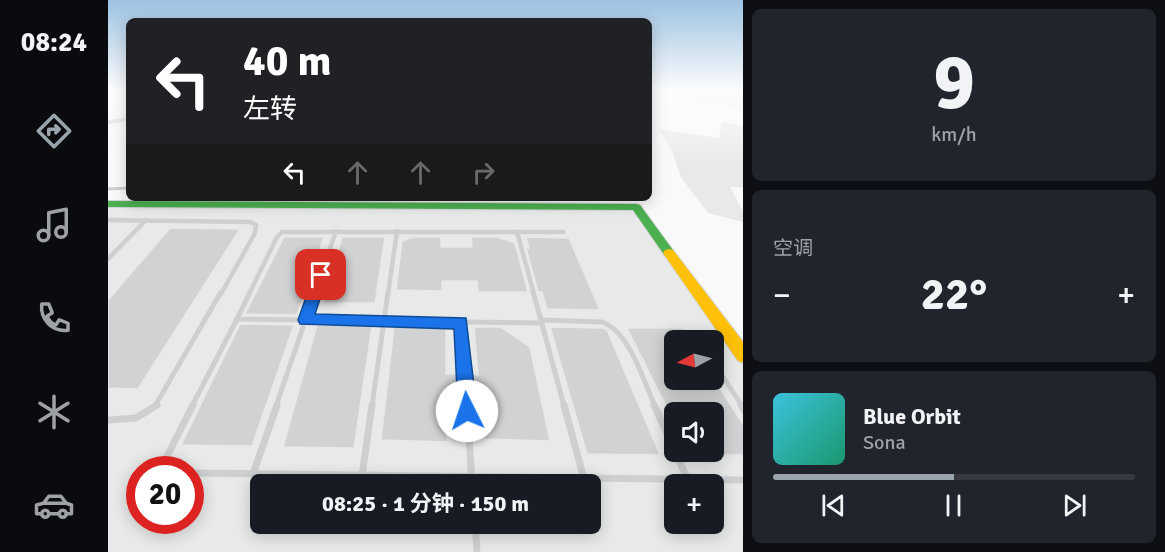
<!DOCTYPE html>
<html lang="zh">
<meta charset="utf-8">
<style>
:root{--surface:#171b24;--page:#20242c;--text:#f1f3f6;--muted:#9ea1a6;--line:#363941;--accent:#99a4ac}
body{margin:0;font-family:Signika,"Noto Sans SC",sans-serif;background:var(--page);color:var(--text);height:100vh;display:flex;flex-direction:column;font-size:22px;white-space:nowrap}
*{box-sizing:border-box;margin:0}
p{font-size:20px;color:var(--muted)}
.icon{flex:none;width:33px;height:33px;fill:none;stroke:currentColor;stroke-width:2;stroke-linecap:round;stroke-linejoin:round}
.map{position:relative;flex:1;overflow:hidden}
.side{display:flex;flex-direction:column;gap:9px;padding:9px;background:#0d0f14;width:422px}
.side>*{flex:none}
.guide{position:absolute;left:18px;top:18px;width:526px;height:183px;border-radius:9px;box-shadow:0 3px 15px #0003;background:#202124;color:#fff;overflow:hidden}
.needle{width:39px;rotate:263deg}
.buttons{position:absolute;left:556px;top:330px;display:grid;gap:12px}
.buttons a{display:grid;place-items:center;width:60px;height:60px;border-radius:9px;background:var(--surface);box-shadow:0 3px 15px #0003;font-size:30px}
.speed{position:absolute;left:18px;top:456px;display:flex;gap:12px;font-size:30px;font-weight:700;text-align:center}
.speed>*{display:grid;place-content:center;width:78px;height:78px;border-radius:50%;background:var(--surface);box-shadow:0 3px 15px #0003;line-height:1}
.speed .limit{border:9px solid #d22;background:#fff;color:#111}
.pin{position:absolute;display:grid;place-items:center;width:51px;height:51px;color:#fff;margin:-26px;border-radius:12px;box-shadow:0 3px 9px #0006}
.me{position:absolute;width:66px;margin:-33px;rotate:356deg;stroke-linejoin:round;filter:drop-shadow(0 0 4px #0008)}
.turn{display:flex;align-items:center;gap:21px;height:126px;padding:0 18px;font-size:27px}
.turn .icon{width:78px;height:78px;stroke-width:2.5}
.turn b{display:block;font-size:42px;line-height:51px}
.lanes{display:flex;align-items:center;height:57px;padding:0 18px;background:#0003;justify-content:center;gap:30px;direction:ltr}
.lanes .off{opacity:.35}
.big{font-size:45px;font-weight:700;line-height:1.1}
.side .card{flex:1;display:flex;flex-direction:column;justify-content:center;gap:9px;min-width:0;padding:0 21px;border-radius:9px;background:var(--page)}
.side .dial{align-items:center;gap:0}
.dial b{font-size:78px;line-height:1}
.song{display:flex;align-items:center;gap:18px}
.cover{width:72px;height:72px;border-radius:9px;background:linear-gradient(135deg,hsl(190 70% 55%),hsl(160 70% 35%))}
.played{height:6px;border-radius:3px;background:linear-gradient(90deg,var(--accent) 50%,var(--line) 50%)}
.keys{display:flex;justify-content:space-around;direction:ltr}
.heat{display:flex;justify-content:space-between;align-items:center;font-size:33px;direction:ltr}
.trip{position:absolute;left:142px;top:474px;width:351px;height:60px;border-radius:9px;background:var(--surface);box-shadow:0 3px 15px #0003;font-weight:700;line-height:60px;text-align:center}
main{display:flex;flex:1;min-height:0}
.dock{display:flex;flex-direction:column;width:108px;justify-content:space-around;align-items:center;background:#090b0e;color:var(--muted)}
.dock .icon{width:42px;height:42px}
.dock .selected{color:var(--accent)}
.dock b{font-size:27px;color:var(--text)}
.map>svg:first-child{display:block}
</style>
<main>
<nav class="dock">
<b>08:24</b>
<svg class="icon selected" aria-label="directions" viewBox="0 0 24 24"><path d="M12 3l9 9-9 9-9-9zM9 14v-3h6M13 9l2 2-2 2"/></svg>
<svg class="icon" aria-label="music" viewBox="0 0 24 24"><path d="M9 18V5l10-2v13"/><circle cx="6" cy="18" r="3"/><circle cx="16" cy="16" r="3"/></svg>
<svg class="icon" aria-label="phone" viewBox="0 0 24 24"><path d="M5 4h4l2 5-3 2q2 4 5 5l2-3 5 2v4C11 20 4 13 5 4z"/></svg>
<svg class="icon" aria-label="climate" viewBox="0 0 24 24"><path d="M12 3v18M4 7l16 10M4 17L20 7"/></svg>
<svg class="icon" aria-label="car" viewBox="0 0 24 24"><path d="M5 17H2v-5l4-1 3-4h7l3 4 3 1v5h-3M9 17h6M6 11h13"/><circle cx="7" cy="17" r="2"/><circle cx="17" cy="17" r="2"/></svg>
</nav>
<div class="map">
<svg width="636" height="552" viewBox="0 0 636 552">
<rect width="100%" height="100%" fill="#f9f9f9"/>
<!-- built -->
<g fill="#e8e9e9" fill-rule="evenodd">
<polygon points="564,90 603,90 613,93 628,103 601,106"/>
<polygon points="614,122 635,126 635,187 622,187 635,211 635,222 600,213 573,177 564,151 551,129 611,138"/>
<path d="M0,204L528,207L635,356V552H0ZM567,340H606V380H567ZM567,412H606V452H567ZM32,470H82V520H32ZM153,484H483V524H153ZM567,484H606V524H567Z"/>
</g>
<!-- green -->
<polygon fill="#e8ebe6" points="635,90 635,113 620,104 625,103 609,96 612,93 607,91"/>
<!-- building -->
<g fill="#d0d2d3" stroke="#e8e8e8" stroke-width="1.5">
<polygon points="62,228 132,229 30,389 0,388 0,300"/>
<polygon points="176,237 216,237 189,315 137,314"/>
<polygon points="234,237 277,237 267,303 215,303"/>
<polygon points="305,237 333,237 333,247 364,247 363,237 389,237 407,243 420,292 370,292 369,281 334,281 334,291 288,290 294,241"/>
<polygon points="418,237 461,238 492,310 439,309 434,292 430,292 418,247 421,248"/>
<polygon points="132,324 186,325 144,446 73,445"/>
<polygon points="209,325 264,326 246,448 175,447"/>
<polygon points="286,327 338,328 338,374 352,374 354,403 354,415 339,414 339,442 273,440"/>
<polygon points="366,327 393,327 422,347 442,441 376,439 373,417 365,416 362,374 370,375"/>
<polygon points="442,327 495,328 499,330 552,455 479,454"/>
<polygon points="519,328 575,328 583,340 567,340 567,380 607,380 636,426 636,455 606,455 606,412 561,412"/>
</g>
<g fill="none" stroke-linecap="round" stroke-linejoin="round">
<!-- fast casing -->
<g stroke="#d5d6d7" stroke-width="2">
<polygon id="fast" points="0,201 528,204 532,205 567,253 561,257 557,256 525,210 0,207"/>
</g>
<!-- slow casing -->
<g stroke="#d5d6d7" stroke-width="2">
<polygon id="slow" points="561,249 565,250 636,343 636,363 630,361 557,256 555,253 557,250"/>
</g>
<!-- lane-far3 -->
<polyline stroke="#cecfd0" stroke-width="3" points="0,189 21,188"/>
<!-- lane-far2 -->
<g stroke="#cecfd0" stroke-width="4.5">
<polyline points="0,220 142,222 148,225 147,233 113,294"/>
<polyline points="409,232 426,294"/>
<polyline points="0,259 38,220"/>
<polyline points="141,294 169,237 174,232 455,232"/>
<polyline points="206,294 228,231"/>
<polyline points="280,294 289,231"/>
</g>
<!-- lane-far1 -->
<g stroke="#cecfd0" stroke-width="5">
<polyline points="142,292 129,319 353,322 359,406"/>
<polyline points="425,292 433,320"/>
<polyline points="353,322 434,323"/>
<polyline points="606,363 634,406"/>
<polyline points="47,406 113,292"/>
<polyline points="84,406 129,319"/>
<polyline points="168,406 207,292"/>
<polyline points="264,406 280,292"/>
<path d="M456,406L433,320L494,322C522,332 535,380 547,406"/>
</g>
<!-- lane -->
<g stroke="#cecfd0" stroke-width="7">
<polyline points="359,405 364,484"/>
<polyline points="456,405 476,479"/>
<polyline points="546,405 567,451"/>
<polyline points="633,405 636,410"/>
<polyline points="0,420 28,418 49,405"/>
<polyline points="567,452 580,480"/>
<polyline points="57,470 54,466 85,405"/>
<polyline points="82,473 636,480"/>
<polyline points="145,474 169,405"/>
<polyline points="254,476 264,405"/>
<polyline points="367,524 369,552"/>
</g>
<!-- street -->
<polygon fill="#cecfd0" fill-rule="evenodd" points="21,117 21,121 0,124 0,120"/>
<!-- fast -->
<use href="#fast" fill="#4caf50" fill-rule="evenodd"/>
<!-- slow -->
<use href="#slow" fill="#ffc107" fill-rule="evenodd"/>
</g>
<!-- sky -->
<linearGradient id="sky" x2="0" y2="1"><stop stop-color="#9dc2e2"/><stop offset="0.54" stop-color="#fcfcfc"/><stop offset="1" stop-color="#fcfcfc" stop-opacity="0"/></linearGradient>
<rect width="636" height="167" fill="url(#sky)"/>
<!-- route -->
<polygon fill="#1a73e8" stroke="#114b97" stroke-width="1.5" points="213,271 220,275 207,314 358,318 369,411 366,418 359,420 352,418 350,411 346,329 192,324 190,320 206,275"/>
</svg>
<div class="buttons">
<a><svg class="needle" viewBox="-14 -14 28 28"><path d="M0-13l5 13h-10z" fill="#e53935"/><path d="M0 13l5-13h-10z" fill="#9ea1a6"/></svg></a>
<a><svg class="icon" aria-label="sound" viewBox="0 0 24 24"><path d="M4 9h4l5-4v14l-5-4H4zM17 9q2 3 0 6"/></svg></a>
<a>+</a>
</div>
<div class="speed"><div class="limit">20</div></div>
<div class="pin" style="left:213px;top:275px;background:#d93025"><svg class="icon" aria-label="arrive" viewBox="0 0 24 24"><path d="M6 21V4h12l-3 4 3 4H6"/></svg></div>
<svg class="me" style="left:359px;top:411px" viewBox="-20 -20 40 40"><circle r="19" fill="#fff"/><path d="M0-13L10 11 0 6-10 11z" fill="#1a73e8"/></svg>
<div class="trip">08:25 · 1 分钟 · 150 m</div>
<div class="guide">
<div class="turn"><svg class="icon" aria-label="left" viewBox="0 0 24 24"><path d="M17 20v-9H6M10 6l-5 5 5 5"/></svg><div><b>40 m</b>左转</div></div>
<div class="lanes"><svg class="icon" aria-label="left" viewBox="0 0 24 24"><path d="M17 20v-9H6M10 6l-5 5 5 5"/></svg><svg class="icon off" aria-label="ahead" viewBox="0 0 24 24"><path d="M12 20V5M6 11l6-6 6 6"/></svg><svg class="icon off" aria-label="ahead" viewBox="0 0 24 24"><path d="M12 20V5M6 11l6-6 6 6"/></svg><svg class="icon off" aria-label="right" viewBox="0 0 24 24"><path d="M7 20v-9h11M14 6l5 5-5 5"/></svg></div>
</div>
</div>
<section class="side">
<div class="card dial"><b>9</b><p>km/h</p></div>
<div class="card"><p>空调</p>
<div class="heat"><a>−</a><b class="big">22°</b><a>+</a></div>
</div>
<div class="card">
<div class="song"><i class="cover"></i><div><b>Blue Orbit</b><p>Sona</p></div></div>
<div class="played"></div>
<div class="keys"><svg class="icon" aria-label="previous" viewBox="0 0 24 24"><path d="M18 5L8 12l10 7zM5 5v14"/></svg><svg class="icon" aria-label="pause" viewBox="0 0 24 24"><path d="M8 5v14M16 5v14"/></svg><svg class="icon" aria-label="next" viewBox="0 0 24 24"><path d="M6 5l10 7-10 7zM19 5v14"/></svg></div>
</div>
</section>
</main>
